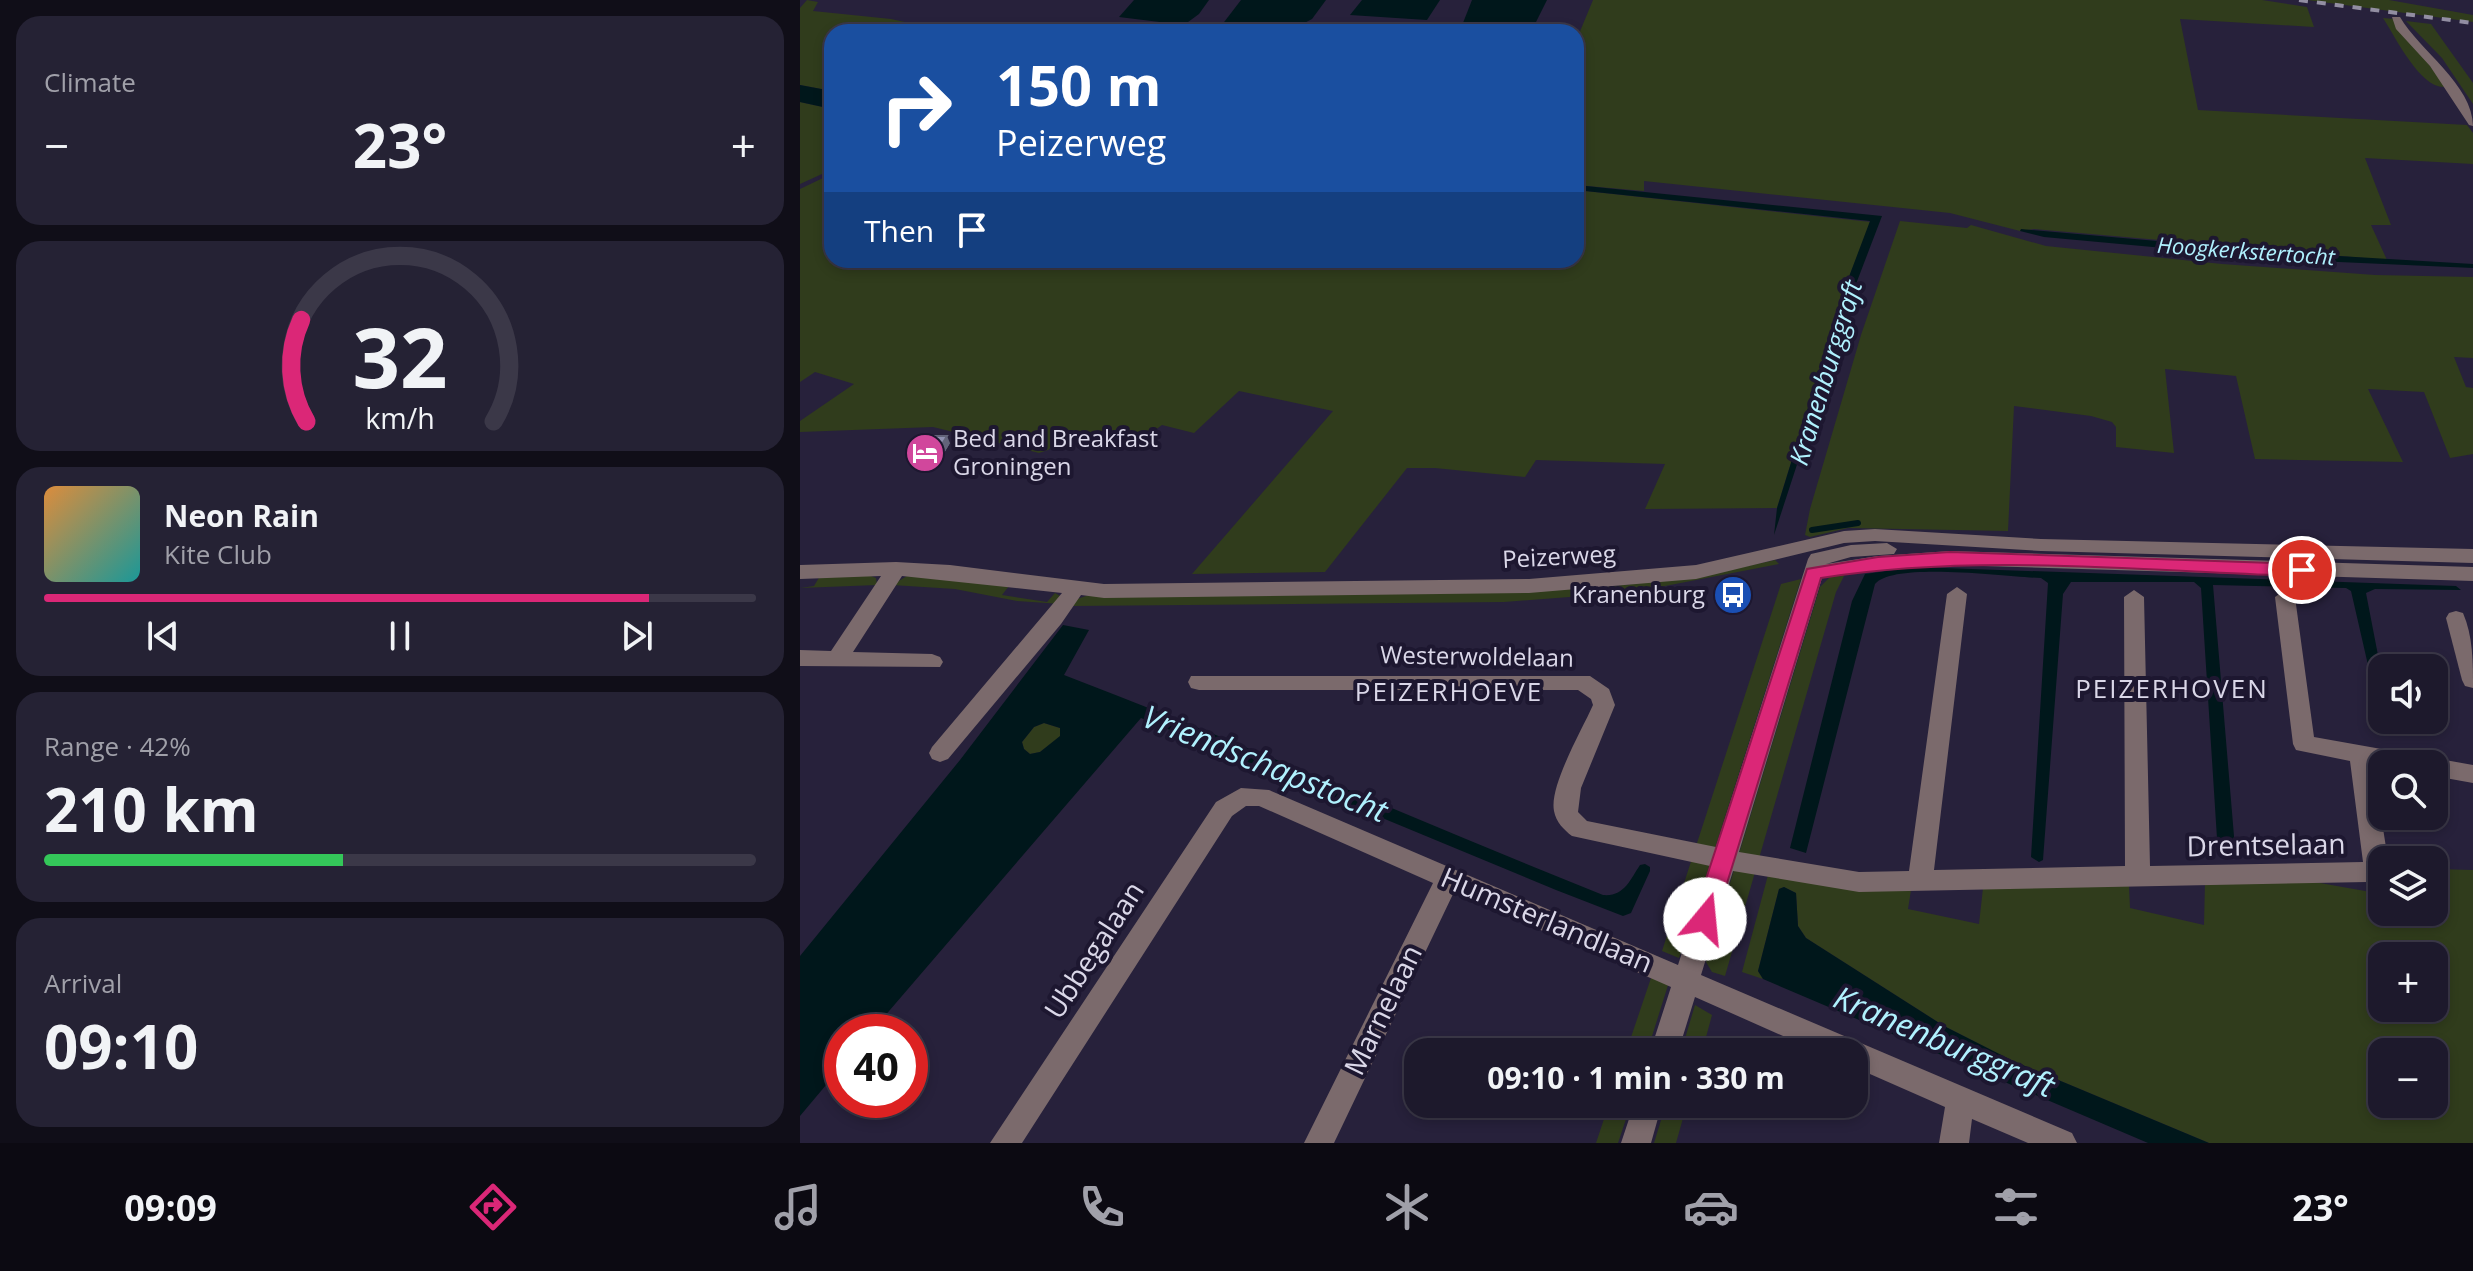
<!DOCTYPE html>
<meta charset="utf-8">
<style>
:root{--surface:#1d192c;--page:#252234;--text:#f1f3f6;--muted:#a0a0a9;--line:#3b3848;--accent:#db2777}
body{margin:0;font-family:"Open Sans",sans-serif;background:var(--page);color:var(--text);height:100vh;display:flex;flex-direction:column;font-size:30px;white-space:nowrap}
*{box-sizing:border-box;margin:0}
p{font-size:26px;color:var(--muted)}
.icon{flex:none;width:44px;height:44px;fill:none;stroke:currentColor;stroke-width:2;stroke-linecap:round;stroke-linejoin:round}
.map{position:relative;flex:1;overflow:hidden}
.sheet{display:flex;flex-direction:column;gap:16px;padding:16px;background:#100e18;width:800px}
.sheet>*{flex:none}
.top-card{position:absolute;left:24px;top:24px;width:760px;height:244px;border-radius:24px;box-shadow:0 4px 12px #0003,0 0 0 2px var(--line);background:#1a4fa0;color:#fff;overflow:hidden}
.fabs{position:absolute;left:1568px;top:654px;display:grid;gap:16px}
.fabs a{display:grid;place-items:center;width:80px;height:80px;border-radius:16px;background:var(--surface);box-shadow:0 4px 12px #0003,0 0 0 2px var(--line);font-size:40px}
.speed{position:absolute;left:24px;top:1014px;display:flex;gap:16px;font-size:40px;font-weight:700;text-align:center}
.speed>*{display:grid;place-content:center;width:104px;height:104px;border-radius:50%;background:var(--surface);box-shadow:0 4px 12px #0003,0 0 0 2px var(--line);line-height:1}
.speed .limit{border:12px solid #d22;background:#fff;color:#111}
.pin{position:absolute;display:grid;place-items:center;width:68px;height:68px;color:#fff;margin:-34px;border:4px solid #fff;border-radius:50%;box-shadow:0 2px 8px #0007}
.me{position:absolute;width:88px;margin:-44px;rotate:17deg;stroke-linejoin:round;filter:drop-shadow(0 0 6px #0008)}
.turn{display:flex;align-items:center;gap:28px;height:168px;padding:0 40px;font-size:36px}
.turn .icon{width:104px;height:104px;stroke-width:2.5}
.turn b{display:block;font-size:56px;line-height:68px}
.then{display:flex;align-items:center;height:76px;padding:0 40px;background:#0003;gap:16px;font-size:30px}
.big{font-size:60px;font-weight:700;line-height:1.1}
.sheet .card{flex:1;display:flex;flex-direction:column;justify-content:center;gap:12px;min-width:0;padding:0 28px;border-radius:24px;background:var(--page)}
.sheet .dial{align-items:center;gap:0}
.dial svg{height:208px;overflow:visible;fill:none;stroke:var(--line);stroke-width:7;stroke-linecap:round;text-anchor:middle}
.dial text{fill:var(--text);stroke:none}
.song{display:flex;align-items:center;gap:24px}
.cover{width:96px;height:96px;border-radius:12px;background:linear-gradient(135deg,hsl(30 70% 55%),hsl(180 70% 35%))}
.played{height:8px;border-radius:4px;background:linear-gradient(90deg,var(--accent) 85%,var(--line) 85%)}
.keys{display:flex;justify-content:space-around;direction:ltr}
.heat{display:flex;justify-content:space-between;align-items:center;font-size:44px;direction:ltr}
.charge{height:12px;border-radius:6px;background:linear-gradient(90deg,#34c759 42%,var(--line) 0)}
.trip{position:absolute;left:604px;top:1038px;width:464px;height:80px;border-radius:24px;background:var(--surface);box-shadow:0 4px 12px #0003,0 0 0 2px var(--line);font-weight:700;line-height:80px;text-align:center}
.tab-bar{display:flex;height:128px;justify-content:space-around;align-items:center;background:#0c0a12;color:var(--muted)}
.tab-bar .icon{width:56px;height:56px}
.tab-bar .selected{color:var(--accent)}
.tab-bar b{font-size:36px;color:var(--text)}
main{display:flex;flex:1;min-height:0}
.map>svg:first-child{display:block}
</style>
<main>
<section class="sheet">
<div class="card"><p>Climate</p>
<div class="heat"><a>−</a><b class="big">23°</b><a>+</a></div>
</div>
<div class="card dial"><svg viewBox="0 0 100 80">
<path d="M14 69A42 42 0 1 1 86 69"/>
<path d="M14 69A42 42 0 0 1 12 30" stroke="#db2777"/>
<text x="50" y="56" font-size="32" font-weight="700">32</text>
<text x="50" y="72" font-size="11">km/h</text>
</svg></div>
<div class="card">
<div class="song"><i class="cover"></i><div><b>Neon Rain</b><p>Kite Club</p></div></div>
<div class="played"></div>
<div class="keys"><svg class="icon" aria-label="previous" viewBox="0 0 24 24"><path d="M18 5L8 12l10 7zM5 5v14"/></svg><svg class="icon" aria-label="pause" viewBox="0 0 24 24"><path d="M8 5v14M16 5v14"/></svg><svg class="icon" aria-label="next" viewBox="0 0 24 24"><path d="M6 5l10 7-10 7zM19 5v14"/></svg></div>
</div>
<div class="card"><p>Range · 42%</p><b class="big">210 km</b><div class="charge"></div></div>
<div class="card"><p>Arrival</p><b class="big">09:10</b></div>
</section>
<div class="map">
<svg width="1673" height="1143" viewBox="0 0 1673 1143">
<rect width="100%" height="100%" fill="#27213b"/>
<!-- green -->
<g fill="#303c1c" fill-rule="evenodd">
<polygon points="7,0 18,2 13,11 91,19 151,32 32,32 32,91 0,85 0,8"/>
<polygon points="793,0 1462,0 1507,7 1514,27 1380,19 1398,110 1667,125 1673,133 1673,164 1565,158 1591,225 1571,225 1587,260 1234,229 1220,231 1150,213 844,181 844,191 776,185 776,41"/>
<polygon points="1507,0 1589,0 1673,15 1673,22"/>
<path d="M1583,18L1595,19L1646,87C1621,90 1596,38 1583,18Z"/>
<polygon points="1606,21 1631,24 1673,83 1673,104 1642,58"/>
<polygon points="0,102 32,109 32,174 22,174 0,184"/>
<polygon points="23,178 32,181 32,260 776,260 776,190 1071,222 1047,282 977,508 845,509 865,464 736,460 725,477 635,468 607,468 525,572 392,574 533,411 439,391 394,433 362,425 337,443 270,431 248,450 239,453 133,427 0,432 0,421 54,384 15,372 0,382 0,189"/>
<polygon points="1100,221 1167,228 1171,225 1246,246 1422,264 1575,275 1673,277 1673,358 1654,357 1666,387 1673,388 1673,454 1650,458 1624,392 1568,389 1603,462 1455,459 1436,376 1365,369 1374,453 1316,447 1316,427 1312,422 1291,416 1214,406 1208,531 1048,528 1010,537 1005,535 1010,509 1061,335"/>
<polygon points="975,560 979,564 834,592 704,602 272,606 277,599 286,596 798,588 907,575"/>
<polygon points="1046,572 1036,592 925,976 912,972 906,962 1020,587 1030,577"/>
<polygon points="20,576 71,576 76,578 77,585 0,588 14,586"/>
<polygon points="107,576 209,586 202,595 247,602 255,593 262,597 261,604 217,601 155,589 92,585"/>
<polygon points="1001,579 885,942 879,958 862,951 981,584"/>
<polygon points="244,723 260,728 261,736 240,752 230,754 224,749 222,742 234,727"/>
<path d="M1634,869L1673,870V1143H1409L1213,1061L1144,1026L1006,938L998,926L996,893L984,887L979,889L958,971L963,979L942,972L968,875L1111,890L1108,909L1179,924L1183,888L1329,886L1330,908L1404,925L1405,882L1520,883L1582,894V912H1634ZM1582,956H1634V1008H1582ZM1582,1052H1634V1104H1582Z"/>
<polygon points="852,975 869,982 847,1052 826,1052"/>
<polygon points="895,1005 912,1015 902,1052 881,1052"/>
<polygon points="809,1104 831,1104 818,1143 796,1143"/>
<polygon points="866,1104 887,1104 876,1143 854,1143"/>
</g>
<!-- water -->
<g fill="#00171b" fill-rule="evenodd">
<polygon points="334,0 409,0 399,14 384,25 319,17"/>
<polygon points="441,0 526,0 512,19 491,30 418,30"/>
<polygon points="562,0 640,0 627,20 550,15"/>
<polygon points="672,0 747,0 731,32 661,28"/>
<polygon points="0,85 32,91 32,109 0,102"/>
<polygon points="776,185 1082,216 1056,284 974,535 977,508 1047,282 1070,221 776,190"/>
<polygon points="1221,229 1505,254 1673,264 1673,268 1494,260 1244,237 1220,231"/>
<path d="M1116,567L1656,586L1661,590L1575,589L1566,593L1582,676V720H1591L1592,727L1587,730L1582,726L1551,591L1546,588L1413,585L1435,848L1428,857L1418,854L1401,588L1394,582H1271L1263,594L1243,860L1239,862L1231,857L1248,583L1241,578C1208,577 1093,561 1075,584L1006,853L990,848L1052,601L1065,574Z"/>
<path d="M263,625L289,630L264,675C445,744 623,823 803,895C824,897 830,880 840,865L845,864L850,867V871L831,913L823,916L756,890L341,718L71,1032H42V1066L0,1116V956L160,760ZM244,723L260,728V736L240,752L230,754L224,749L222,742L234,727Z"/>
<polygon points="984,887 996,893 998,926 1006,938 1144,1026 1213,1061 1409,1143 1348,1143 963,979 958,971 979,889"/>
</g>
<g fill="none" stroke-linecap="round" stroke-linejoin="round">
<!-- stream -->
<polyline stroke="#00171b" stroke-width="6" points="1012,530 1058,523"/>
<!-- minor -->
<g fill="#7b6a6c" fill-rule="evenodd">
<path d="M1592,17H1600C1619,50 1673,85 1673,126L1669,125L1630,66L1596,29Z"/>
<polygon points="1075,529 1241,539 1673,549 1673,563 1241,551 1075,541 1044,543 896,579 729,593 304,598 281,595 261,624 148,759 140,762 132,759 129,753 132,747 262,593 102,576 53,652 132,654 140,657 143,662 140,667 0,666 0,650 31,651 81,576 0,579 0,565 96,562 150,565 304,584 729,579 896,565 1044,531"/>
<path d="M1087,543L1097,549L1094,554L1051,557L1026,564L1078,556L1150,551L1673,567V581L1150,565L1078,570L1022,578L939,852L1059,872L1109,871L1147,594L1157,587L1167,594L1134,870L1325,866L1324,597L1334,590L1344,597L1350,866L1563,862L1550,761L1496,750L1493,744L1475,597L1485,590L1495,597L1514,737L1615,755L1625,762L1634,758L1673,765V783L1634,776V764L1573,765L1588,860H1582V876L1567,882L1059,892L933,871L901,975L1272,1133L1277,1143H1228L1172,1119L1169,1143H1139L1145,1107L1054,1067V1052H1019L895,997L878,1052H850L871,987L654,892L534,1143H504L633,883L459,806H446L432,816L222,1143H190L416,802L441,788L469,790L878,965L910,866L772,836C764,830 756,822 754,811C749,786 782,730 793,705L791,699L778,690H399L391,688L388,682L391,676H790L809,689L815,705L781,788L778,812L787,821L916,847L1008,559L1011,554L1051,545Z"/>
<path d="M1656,611L1663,613C1673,636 1673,662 1673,688L1665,686L1662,680L1646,618L1649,613Z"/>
<polygon points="834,1104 862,1104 851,1143 821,1143"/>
</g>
<!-- rail -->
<polyline stroke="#928ea2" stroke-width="4" stroke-dasharray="9 9" stroke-linecap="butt" points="1499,0 1673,23"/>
</g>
<!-- wall -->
<polygon fill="#797b96" points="150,443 141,458 118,458 115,452"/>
<!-- shaded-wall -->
<polygon fill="#63647a" points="147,436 150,443 141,458 138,451"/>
<!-- building -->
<polygon fill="#8d8faf" stroke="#63647a" stroke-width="2" points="124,436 147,436 138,451 115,452"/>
<!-- route -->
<path fill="#db2777" stroke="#8e194d" stroke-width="2" d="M1150,552L1502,564L1511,570L1502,576C1342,571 1179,553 1021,578L916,919L913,926L905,929L896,926L893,919L1007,569L1078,557Z"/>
<!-- icons -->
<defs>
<g id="hotel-disc" transform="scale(2)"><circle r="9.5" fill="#d1479c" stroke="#1d1730"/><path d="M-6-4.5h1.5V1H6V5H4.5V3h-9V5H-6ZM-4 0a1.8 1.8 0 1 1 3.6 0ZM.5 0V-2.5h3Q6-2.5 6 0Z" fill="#fff"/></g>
<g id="bus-disc" transform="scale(2)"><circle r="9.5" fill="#1a4fb4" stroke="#1d1730"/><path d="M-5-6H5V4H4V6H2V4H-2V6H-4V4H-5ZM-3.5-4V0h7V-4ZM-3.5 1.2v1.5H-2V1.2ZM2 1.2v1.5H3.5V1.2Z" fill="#fff"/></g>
</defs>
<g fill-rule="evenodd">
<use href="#hotel-disc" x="125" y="453"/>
<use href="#bus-disc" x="933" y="595"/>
</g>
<g text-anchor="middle" stroke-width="8" stroke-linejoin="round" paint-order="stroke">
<!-- far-water labels -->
<g font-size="22" font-style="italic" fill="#b0f1fe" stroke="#1d1730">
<text transform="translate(1446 251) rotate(4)" y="8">Hoogkerkstertocht</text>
</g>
<!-- poi labels -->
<g font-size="24" fill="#dad7e8" stroke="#1d1730" text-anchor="start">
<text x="153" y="447">Bed and Breakfast<tspan x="153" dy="28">Groningen</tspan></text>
<text x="905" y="603" text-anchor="end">Kranenburg</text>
</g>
<!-- street labels -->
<g font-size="24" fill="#dad7e8" stroke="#1d1730">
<text transform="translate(759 557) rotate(-3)" y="8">Peizerweg</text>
<text transform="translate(677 657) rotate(1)" y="8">Westerwoldelaan</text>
</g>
<!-- water labels -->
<g font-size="26" font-style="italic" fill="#b0f1fe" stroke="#1d1730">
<text transform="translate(1026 373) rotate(-73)" y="9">Kranenburggraft</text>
</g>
<!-- neighbourhood labels -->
<g font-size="26" letter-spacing="2" fill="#dad7e8" stroke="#1d1730">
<text x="1372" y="698">PEIZERHOVEN</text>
<text x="649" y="701">PEIZERHOEVE</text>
</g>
<!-- near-street labels -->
<g font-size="28" fill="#dad7e8" stroke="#1d1730">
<text transform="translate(1466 845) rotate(-1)" y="10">Drentselaan</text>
<text transform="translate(747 920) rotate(23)" y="10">Humsterlandlaan</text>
<text transform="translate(294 950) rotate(-57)" y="10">Ubbegalaan</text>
<text transform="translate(583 1010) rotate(-64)" y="10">Marnelaan</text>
</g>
<!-- near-water labels -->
<g font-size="32" font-style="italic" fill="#b0f1fe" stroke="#1d1730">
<text transform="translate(465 764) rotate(22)" y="11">Vriendschapstocht</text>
<text transform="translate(1144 1042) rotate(23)" y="11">Kranenburggraft</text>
</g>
</g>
</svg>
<div class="fabs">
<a><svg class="icon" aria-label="sound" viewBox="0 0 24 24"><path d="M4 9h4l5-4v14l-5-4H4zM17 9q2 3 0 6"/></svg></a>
<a><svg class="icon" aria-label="search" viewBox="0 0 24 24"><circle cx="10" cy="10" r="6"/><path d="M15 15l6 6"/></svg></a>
<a><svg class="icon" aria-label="layers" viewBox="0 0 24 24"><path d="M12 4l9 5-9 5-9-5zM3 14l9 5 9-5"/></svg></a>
<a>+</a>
<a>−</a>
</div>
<div class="speed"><div class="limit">40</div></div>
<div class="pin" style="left:1502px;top:570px;background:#d93025"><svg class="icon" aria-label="arrive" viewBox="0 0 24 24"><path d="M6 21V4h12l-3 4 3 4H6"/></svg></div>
<svg class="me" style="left:905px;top:919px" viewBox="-20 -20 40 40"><circle r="19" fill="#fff"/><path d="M0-13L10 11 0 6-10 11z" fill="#db2777"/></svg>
<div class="trip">09:10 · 1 min · 330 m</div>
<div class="top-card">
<div class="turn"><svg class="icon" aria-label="right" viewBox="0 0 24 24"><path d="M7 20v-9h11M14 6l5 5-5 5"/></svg><div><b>150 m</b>Peizerweg</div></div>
<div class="then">Then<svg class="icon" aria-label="arrive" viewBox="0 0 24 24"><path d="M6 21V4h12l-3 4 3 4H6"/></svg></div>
</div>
</div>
</main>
<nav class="tab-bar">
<b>09:09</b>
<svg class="icon selected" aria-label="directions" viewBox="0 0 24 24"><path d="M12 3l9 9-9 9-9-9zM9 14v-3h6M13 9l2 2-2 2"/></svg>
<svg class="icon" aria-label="music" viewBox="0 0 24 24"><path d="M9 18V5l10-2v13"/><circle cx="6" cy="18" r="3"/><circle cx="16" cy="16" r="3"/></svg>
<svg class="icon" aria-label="phone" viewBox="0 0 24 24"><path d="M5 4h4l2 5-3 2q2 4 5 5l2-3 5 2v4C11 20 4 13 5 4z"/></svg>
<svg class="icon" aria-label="climate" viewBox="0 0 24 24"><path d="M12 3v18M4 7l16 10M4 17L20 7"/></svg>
<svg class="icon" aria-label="car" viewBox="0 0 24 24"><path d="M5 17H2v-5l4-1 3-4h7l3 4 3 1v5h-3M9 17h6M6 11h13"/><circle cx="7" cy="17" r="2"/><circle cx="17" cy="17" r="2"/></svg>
<svg class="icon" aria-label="filters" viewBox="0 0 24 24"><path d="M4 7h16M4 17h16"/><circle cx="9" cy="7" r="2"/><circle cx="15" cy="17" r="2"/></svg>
<b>23°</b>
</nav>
